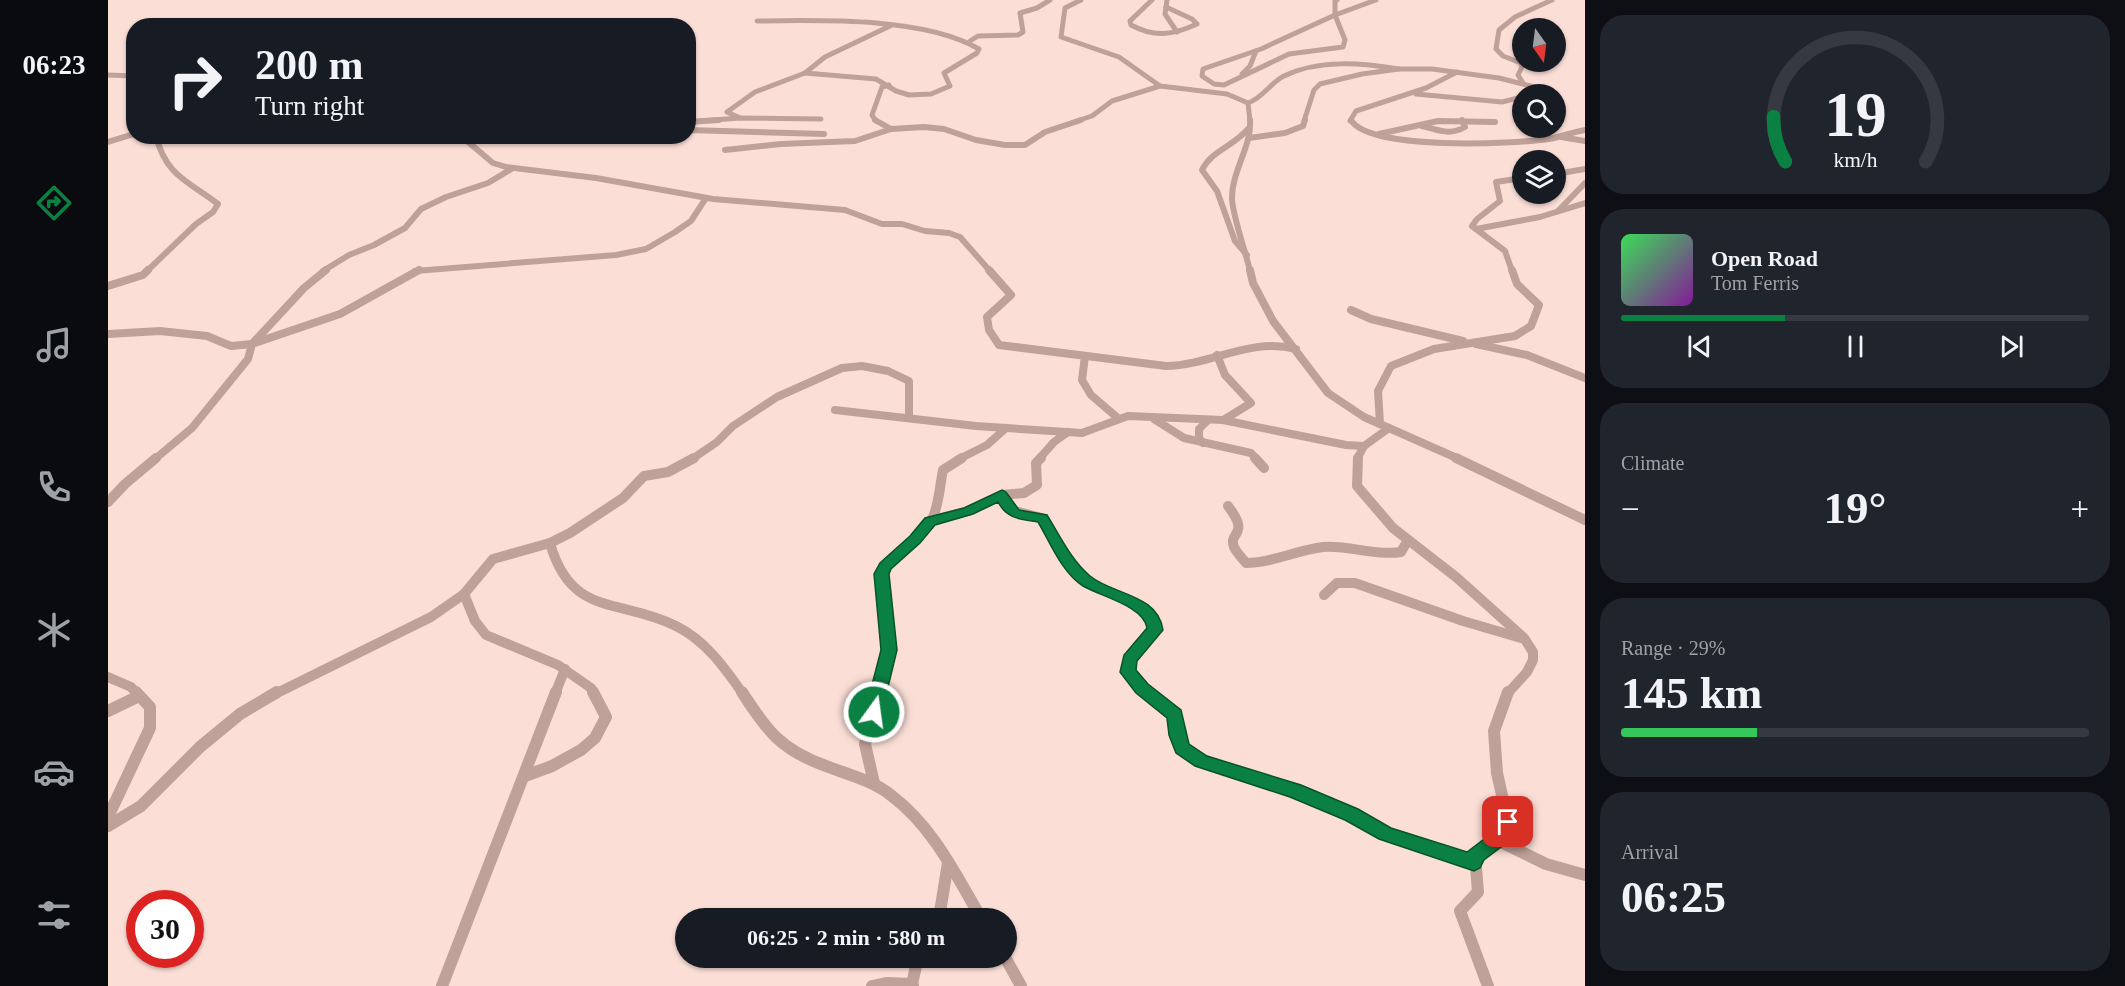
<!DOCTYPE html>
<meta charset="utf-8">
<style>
:root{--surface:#171b24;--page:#20242c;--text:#f1f3f6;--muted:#9ea1a6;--line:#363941;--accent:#0b8043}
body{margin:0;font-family:Georgia,serif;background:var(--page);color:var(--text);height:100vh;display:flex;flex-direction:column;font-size:22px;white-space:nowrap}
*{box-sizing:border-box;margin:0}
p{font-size:20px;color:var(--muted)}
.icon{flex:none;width:33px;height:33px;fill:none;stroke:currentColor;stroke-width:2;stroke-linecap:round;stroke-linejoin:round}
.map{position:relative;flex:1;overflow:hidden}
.details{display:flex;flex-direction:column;gap:15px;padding:15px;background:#0d0f14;width:540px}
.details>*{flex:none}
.banner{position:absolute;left:18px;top:18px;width:570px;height:126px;border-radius:24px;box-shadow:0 2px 4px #0004;background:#171b24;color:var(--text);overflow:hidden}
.needle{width:39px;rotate:166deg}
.tools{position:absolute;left:1404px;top:18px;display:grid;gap:12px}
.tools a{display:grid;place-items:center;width:54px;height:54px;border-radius:50%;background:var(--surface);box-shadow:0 2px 4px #0004;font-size:30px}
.speed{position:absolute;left:18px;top:890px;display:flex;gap:12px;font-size:30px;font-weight:700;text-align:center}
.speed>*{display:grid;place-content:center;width:78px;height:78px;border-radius:50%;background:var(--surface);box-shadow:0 2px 4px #0004;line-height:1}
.speed .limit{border:9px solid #d22;background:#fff;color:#111}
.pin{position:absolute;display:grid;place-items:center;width:51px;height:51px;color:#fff;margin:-26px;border-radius:12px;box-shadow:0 3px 9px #0006}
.me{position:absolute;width:66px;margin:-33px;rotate:14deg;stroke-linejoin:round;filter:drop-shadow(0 0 4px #0008)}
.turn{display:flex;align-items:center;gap:21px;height:126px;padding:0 30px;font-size:27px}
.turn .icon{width:78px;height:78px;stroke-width:2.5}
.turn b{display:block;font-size:42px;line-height:51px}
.big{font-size:45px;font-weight:800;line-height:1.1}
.details .tile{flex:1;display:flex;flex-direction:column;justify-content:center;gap:9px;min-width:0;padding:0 21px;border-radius:24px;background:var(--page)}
.details .dial{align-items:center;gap:0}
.dial svg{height:156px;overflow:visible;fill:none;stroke:var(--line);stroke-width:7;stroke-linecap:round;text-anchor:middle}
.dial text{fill:var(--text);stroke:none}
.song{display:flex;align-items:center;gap:18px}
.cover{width:72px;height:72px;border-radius:9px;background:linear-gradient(135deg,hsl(130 70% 55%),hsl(290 70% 35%))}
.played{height:6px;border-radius:3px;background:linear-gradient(90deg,var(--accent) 35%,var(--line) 35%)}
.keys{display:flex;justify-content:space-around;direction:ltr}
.heat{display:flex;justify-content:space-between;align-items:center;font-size:33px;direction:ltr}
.charge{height:9px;border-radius:4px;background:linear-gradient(90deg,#34c759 29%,var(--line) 0)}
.trip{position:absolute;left:567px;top:908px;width:342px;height:60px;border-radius:30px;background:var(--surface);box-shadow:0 2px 4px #0004;font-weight:800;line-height:60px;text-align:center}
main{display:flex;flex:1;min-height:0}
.tabs{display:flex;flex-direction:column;width:108px;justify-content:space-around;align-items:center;background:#090b0e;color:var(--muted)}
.tabs .icon{width:42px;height:42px}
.tabs .current{color:var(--accent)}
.tabs b{font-size:27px;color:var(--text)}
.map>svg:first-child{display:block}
</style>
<main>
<nav class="tabs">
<b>06:23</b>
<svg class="icon current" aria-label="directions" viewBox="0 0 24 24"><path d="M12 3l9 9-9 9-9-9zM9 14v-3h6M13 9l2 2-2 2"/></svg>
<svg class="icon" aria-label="music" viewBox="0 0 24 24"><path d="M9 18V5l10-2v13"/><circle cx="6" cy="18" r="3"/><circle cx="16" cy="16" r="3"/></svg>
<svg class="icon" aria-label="phone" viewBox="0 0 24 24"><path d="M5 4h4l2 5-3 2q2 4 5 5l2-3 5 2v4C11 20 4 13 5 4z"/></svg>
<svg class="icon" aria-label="climate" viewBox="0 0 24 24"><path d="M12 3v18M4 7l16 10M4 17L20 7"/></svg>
<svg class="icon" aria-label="car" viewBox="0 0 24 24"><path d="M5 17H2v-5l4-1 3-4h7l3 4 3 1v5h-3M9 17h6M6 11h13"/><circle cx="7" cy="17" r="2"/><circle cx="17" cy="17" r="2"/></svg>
<svg class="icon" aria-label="filters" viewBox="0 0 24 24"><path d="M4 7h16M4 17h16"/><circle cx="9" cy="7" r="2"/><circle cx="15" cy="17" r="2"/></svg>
</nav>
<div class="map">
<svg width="1477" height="986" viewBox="0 0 1477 986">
<rect width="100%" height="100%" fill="#fbdfd7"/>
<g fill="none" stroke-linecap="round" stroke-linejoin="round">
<!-- minor-far4 -->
<g stroke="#c0a19a" stroke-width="5">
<path d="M973,0L957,8L953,37L1011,57L1052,86L1119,94L1140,103C1155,98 1162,83 1176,76C1211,59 1254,63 1291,69"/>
<path d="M1044,0L1022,21L1023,25C1047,38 1065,35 1089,24L1084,19L1058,7"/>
<polyline points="1059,0 1057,14 1069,32"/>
<polygon points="1227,15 1237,40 1235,47 1181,54 1116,85 1106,84 1094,76 1095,69 1153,49"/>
<polyline points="1227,15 1227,1 1229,0"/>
<polyline points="1227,15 1268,0"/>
<path d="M649,21C713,20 816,17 871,49L869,53L836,73L842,86L823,94L801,95L788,91L768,79L697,73"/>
<polyline points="862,41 870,36 910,35 915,32 912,13 929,8 942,0"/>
<polyline points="1134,74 1142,66 1148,51"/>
<polyline points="0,75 26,76"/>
<polyline points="1415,83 1410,75 1414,67 1413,63 1395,56 1388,49 1391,30 1407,17 1444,0"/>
<polyline points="1308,94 1394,102 1414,97"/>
<polyline points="1140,103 1142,121"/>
<polyline points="632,118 619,112 647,92 697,73 717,57 782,26"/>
<polyline points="592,121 632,118 713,119"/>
<polyline points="768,121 764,115 774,87 781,85"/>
<polyline points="969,121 984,116 1004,101 1052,86"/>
<polyline points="1196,121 1206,90 1212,84 1254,74 1291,69 1324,69 1391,78 1442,91 1437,94"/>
<polyline points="1242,121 1248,111 1318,88 1349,72"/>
<polyline points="1330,121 1336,121"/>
</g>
<!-- minor-far3 -->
<g stroke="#c0a19a" stroke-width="6">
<polyline points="767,120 783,129"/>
<path d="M1142,120C1144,146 1124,170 1124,198C1124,214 1138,253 1142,271"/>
<path d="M1243,120C1261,151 1405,144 1441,139C1453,137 1465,132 1477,130"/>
<polyline points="580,122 611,120"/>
<path d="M1314,126C1331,130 1341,136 1357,127L1354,120"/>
<polyline points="580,130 716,134"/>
<polyline points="1271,134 1330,121 1387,122"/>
<polyline points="353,136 385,163 398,167 488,178 605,199 737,210 774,224 794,224 817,231 841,233 852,237 882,271"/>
<polyline points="1453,137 1477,141"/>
<polyline points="1141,138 1177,133 1195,126 1197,120"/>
<polyline points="0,142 26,134"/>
<polyline points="617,150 673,144 747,141 783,129 816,127 836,129 868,140 897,145 917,145 937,132 973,120"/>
<polyline points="1448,174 1477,169"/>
<polyline points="1450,211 1477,183"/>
<polyline points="1368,229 1432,217 1477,203"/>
<path d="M1139,255L1127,241L1109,191L1094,170C1104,150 1125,147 1141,128"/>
<path d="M39,271L88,224L105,212L110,204C80,181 58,176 48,136"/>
<polyline points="215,271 241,255 266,245 297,228 313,209 338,197 380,183 405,168"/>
<polyline points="307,271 508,255 538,249 567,232 583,221 598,198"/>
<polyline points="1404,271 1397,251 1364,226 1369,219 1392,201 1388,182 1414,178"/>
</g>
<!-- minor-far2 -->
<g stroke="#c0a19a" stroke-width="8">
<path d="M881,270L903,295L879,317L881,330L891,345L1058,366C1104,365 1142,337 1188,349"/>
<polyline points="1142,270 1145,283 1165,321 1220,393 1256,417 1351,459"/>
<polyline points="0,286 35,275 40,270"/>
<polyline points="1243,310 1263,319 1355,341"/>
<polyline points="0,334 52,331 99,336 123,346 144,344 232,314 311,270"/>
<polyline points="1368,344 1419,355 1477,378"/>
<polyline points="1109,355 1117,375 1143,403 1117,419"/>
<polyline points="977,356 974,380 983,395 1011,419"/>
<polyline points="727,410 868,426 974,433 1020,416 1115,420 1238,445 1256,446"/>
<polyline points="1046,419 1076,438 1143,453 1148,459"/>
<polyline points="1272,424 1270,391 1283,366 1326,349 1407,336 1423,326 1431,305 1409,284 1404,270"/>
<polyline points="1095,443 1091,438 1091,429 1099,421"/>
<polyline points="47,459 84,428 140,359 144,344 196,288 218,270"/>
<polyline points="584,459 609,442 625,426 669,397 734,368 754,366 780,371 801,381 801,417"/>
<polyline points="851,459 879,445 898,428"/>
<polyline points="931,459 946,442 960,432"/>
<polyline points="1249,459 1256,446 1281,428"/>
</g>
<!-- minor-far1 -->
<g stroke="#c0a19a" stroke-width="10">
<polyline points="1147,458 1156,468"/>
<polyline points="1250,458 1249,486 1285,528 1348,577 1416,638 1425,652 1425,660 1419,672 1399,694"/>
<polyline points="1348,458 1477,520"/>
<path d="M894,495L906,511L934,518C947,537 955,562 973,577C998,598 1036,594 1047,630L1022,659L1020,672L1040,694"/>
<polyline points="0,502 17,484 48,458"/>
<path d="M1120,506C1143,536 1120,531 1126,547C1128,552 1134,558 1138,563C1164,563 1189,550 1215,547C1241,545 1267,556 1293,552L1300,540"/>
<polyline points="822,521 860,511 894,495 916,493 929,485 928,463 933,458"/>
<path d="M442,543C463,618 512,598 568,626C597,640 617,668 635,694"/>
<polyline points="356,594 367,621 378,635 450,665 483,688 486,694"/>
<polyline points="1216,595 1229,583 1247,583 1355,621 1413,638"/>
<polyline points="0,677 23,687 29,694"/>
<polyline points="167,694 323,617 356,594 385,559 442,543 462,533 515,498 536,476 560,472 586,458"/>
<polyline points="447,694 457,669"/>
<path d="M770,694L781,650L774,574C783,551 814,540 825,517C831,504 832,484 835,470L854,458"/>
</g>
<!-- minor -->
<g stroke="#c0a19a" stroke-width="12">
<path d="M634,692C659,731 673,750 718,766C741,775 764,780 784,796C825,827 848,875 873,918"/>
<polyline points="1038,692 1067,715 1069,735 1074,748 1094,761 1187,791 1244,814 1278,834 1366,862"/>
<polyline points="0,711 31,696"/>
<polyline points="417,776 444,766 473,750 487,738 498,717 485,692"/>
<polyline points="766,783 757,744 770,692"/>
<polyline points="0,817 42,728 42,707 28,692"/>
<polyline points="0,826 33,806 92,747 132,714 169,692"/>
<polyline points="1389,840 1438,864 1477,875"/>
<polyline points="831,918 840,863"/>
<polyline points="897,957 913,986"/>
<polyline points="804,984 810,957"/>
<polyline points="334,986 448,692"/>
<polyline points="764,986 778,983 804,984 805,986"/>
<polyline points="1380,986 1352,911 1370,892 1367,855 1391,839 1400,822 1389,773 1386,731 1400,692"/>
</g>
</g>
<!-- route -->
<path fill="#0b8043" stroke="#07532c" stroke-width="1.5" d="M894,490L898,492L911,510L939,515C952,536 963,560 982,576C1005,595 1050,594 1055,630L1029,661L1028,670L1040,684L1073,710L1081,744L1099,756L1193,785L1250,809L1283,828L1359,852L1384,833L1393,816L1400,814L1406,816L1409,822L1397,844L1376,860L1372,868L1366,871L1271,839L1237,820L1182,797L1087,766L1068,753L1061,735L1059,718L1028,693L1012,672L1016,655L1039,628C1036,606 992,596 975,586C954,573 942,542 930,522C912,519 899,519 890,502L865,514L827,525L812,543L783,569L781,574L789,650L774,712L772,717L766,719L760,717L757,712L773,650L766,574L772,563L802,536L817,518L856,508Z"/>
</svg>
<div class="tools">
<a><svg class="needle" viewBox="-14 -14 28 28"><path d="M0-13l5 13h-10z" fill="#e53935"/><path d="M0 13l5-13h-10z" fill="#9ea1a6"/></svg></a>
<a><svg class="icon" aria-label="search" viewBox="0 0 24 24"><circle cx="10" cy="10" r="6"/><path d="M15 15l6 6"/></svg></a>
<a><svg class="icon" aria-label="layers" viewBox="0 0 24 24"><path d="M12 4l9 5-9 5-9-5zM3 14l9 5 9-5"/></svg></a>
</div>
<div class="speed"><div class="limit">30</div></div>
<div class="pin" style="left:1400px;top:822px;background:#d93025"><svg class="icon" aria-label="arrive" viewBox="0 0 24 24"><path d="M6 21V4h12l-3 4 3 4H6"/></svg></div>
<svg class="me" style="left:766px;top:712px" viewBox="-20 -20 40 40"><circle r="17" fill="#0b8043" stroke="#fff" stroke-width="3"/><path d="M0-11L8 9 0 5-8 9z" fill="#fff"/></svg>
<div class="trip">06:25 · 2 min · 580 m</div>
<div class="banner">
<div class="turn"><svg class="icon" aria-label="right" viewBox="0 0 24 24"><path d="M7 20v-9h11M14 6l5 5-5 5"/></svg><div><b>200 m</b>Turn right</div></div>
</div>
</div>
<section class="details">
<div class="tile dial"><svg viewBox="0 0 100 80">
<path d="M14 69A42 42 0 1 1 86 69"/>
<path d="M14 69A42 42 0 0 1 8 46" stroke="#0b8043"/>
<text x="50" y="56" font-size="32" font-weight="700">19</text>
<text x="50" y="72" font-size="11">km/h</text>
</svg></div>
<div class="tile">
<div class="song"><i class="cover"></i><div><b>Open Road</b><p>Tom Ferris</p></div></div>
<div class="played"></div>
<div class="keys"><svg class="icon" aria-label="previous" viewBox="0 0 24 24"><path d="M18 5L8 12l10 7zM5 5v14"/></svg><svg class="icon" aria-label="pause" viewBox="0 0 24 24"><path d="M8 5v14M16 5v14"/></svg><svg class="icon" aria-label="next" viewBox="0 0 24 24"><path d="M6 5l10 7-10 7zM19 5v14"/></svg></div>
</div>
<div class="tile"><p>Climate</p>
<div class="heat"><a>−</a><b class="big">19°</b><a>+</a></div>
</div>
<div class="tile"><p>Range · 29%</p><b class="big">145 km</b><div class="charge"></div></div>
<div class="tile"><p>Arrival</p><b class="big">06:25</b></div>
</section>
</main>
